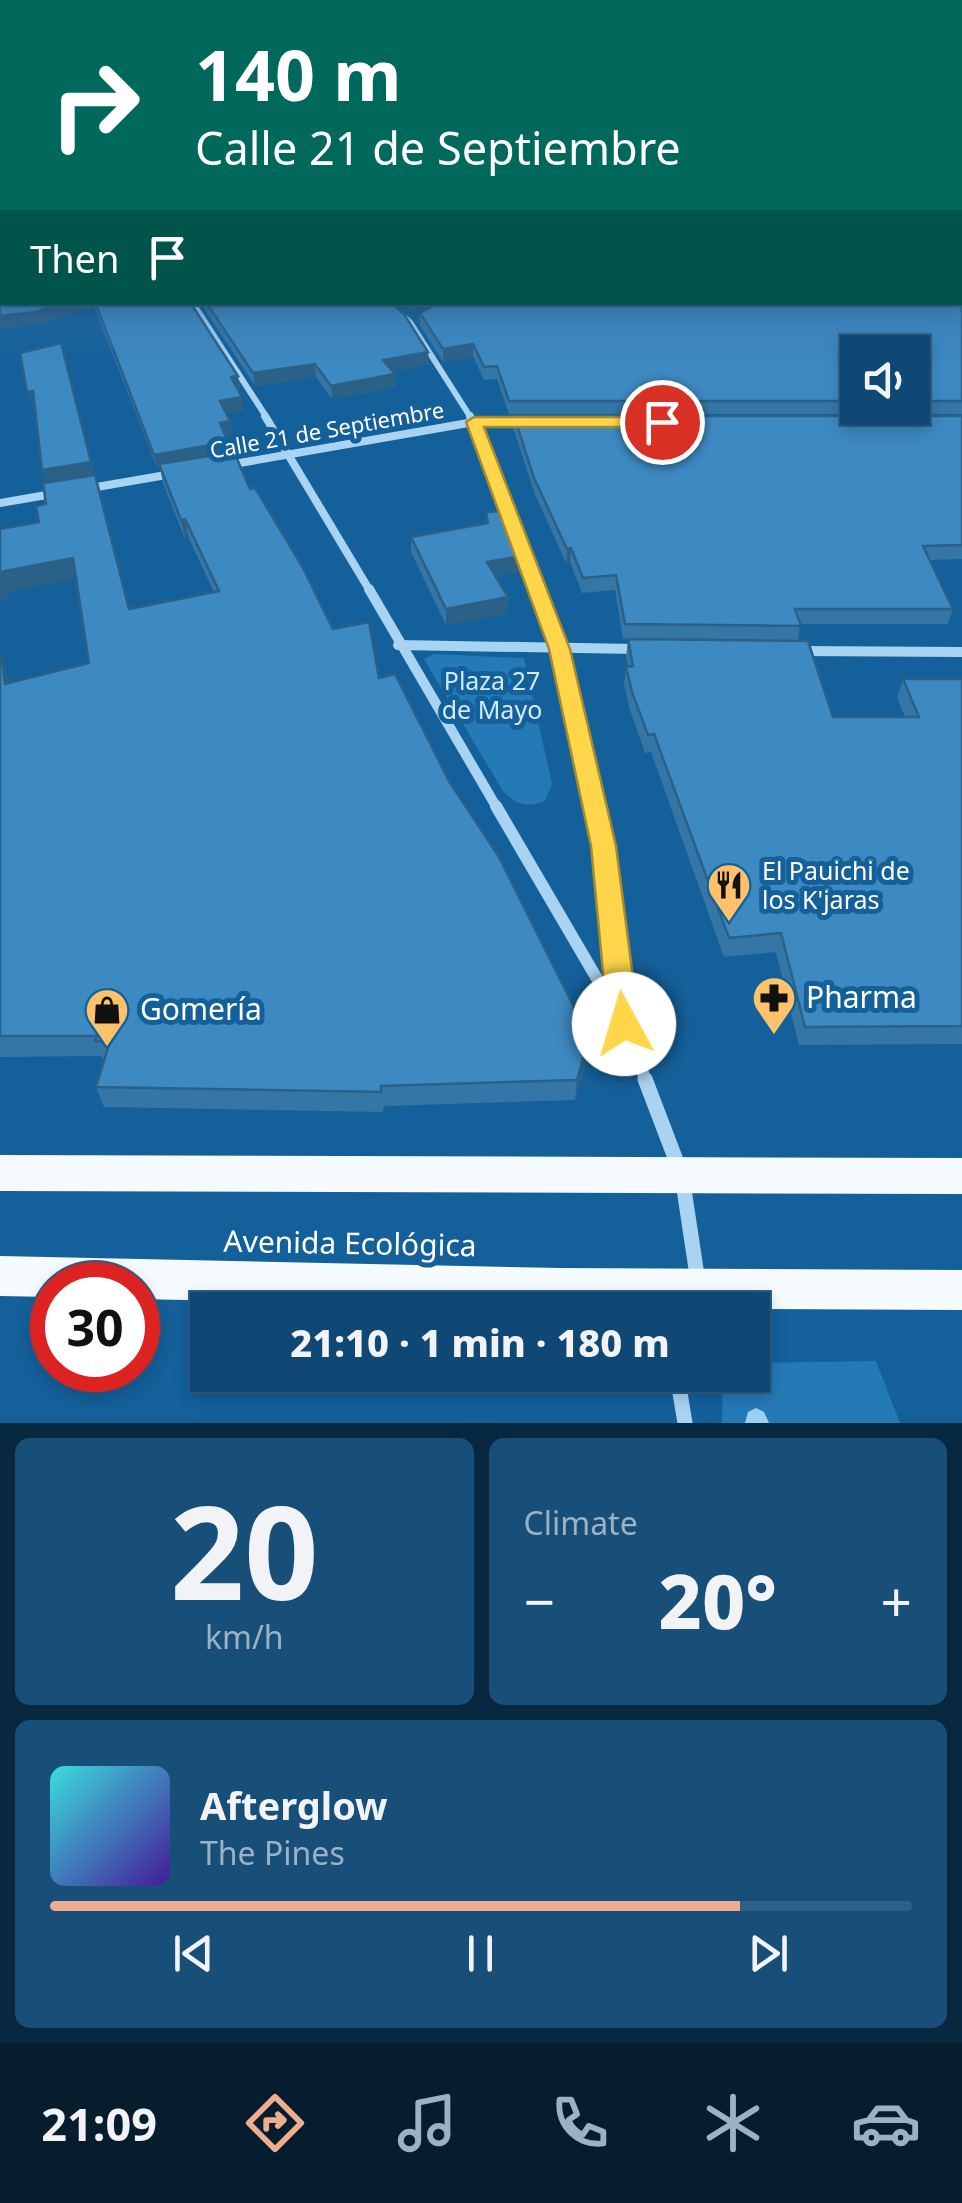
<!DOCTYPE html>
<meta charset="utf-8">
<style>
:root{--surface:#0f4874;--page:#184f79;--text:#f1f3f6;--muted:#9bb2c5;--line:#2f6086;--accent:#eead8d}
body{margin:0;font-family:"Noto Sans",sans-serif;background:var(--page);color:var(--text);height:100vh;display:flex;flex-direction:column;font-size:38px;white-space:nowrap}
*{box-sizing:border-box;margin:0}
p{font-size:32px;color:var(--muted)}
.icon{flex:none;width:55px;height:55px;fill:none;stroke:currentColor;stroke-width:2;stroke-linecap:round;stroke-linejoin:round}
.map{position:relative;height:1423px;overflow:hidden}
.panel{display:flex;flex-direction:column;gap:15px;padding:15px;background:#082840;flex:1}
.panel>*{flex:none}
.top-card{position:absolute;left:0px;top:0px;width:962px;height:305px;box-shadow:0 5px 15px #0003,0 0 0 2px var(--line);background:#00695c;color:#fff;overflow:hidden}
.tools{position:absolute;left:840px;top:335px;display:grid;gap:20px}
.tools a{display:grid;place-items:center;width:90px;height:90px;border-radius:0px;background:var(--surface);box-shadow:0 5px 15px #0003,0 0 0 2px var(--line);font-size:50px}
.speed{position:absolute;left:30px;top:1262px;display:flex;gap:20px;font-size:50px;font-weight:700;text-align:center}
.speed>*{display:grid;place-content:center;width:130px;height:130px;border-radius:50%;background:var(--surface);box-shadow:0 5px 15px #0003,0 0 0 2px var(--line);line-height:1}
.speed .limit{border:15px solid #d22;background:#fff;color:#111}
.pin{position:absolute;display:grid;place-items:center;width:85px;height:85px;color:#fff;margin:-42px;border:5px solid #fff;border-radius:50%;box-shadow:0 2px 10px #0007}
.me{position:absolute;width:110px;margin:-55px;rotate:354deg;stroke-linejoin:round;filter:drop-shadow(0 0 8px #0008)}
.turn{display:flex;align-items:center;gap:35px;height:210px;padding:0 30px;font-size:45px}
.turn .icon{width:130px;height:130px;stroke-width:2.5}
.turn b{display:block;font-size:70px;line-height:85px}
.then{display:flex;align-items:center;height:95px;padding:0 30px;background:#0003;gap:20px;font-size:38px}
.big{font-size:75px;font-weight:800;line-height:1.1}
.panel .tile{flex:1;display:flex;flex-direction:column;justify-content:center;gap:15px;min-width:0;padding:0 35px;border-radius:15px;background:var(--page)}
.panel .dial{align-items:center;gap:0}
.dial b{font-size:130px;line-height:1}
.song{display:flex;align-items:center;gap:30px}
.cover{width:120px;height:120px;border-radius:15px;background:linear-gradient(135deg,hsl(180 70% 55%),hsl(260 70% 35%))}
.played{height:10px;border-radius:5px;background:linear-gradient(90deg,var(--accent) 80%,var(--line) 80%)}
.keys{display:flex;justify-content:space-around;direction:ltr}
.heat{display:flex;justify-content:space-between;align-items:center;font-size:55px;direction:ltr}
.panel .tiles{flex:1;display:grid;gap:15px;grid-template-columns:1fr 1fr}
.tile:last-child{grid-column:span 2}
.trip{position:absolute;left:190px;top:1292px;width:580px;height:100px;border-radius:0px;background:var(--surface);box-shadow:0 5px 15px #0003,0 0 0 2px var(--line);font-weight:800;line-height:100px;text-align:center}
.tab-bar{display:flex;height:160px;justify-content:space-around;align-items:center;background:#061d2e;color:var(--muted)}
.tab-bar .icon{width:70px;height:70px}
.tab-bar .selected{color:var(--accent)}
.tab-bar b{font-size:45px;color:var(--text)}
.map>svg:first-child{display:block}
</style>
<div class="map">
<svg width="962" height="1423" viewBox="0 0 962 1423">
<rect width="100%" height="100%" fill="#14609a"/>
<!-- green -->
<g fill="#2479b7">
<path d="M434,654L524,658L552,784L545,801C526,808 517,805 503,791L424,659Z"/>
<polygon points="876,1361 900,1423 722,1423 723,1377 752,1375 753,1363"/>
</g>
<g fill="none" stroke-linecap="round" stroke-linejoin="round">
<!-- stream -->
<polygon fill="#9bd0f6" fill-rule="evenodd" points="756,1408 764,1412 769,1423 745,1423 748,1412"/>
<!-- street-far4 -->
<g stroke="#a9d3f3" stroke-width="6">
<polyline points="192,302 267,418"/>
<polyline points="385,302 410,322 471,418"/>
</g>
<!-- street-far3 -->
<g stroke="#a9d3f3" stroke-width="8">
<polyline points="265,416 370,591"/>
<polyline points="470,416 537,591"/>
<polyline points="228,465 474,422 527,422"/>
<polyline points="85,489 172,474"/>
<polyline points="0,503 58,493"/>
</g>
<!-- street-far2 -->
<g stroke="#a9d3f3" stroke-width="10">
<polyline points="369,589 497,808"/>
<polyline points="536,589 559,649 595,808"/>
<polyline points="398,645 636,649"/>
<polyline points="798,651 962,652"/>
</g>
<!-- street-far1 -->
<g stroke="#a9d3f3" stroke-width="12">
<polyline points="496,806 620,1018"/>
<polyline points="595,806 604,846 624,1024 646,1081"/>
</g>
<!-- street -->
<g stroke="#a9d3f3" stroke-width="15">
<polyline points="645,1079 682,1176 698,1282"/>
<polyline points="677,1375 685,1423"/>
</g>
<!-- primary -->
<g fill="#f5faff" fill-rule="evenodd">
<polygon points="0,1155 962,1158 962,1194 0,1191"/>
<polygon points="0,1256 560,1268 962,1270 962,1310 560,1308 138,1299 138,1285 52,1285 52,1297 0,1296"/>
</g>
</g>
<!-- wall -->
<g fill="#3476a6" fill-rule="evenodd">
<polygon points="0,169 2,302 190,302 238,376 240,389 237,389 244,410 226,413 230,421 232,435 226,436 230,452 333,629 379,678 587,1058 575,1100 384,1106 383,1112 104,1107 96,1087 104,1061 101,1056 0,1057 0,660 2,659 10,683 89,663 76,578 7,592 8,598 0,600 0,529 39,522 46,504 46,483 42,470 35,408 32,408 61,343 129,609 214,592 189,539 185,539 163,483 160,468 157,468 94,306 39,324 0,328"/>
<path d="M962,169V414H509L497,379L484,380L473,356L443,362L420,325V313L960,302ZM858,352H912V408H858Z"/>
<polygon points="200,302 390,302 428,352 429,364 393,371 396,387 332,399 316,377 255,386"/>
<polygon points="514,416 962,416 962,559 929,560 953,609 948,624 800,624 798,641 833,717 905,717 897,697 903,679 962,679 962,1044 799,1045 776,952 724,957 651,752 645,753 630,710 624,685 626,667 628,667 626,657 628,639 623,639 615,590 582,593 570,562 566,563 534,492 514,430"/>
<polygon points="486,512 522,556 521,571 495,576 508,613 446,625 411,552 411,537 486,523"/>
</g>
<!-- shaded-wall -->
<g fill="#2b6087">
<polygon points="65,302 93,302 94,306 39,324 0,328 0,316"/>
<polygon points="408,302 432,302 409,312"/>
<polygon points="473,344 473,356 443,362 443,349"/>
<polygon points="428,352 429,364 384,373 383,360"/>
<polygon points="315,364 316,377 255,386 253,373"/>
<polygon points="395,374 396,387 332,399 331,386"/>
<polygon points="238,376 240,389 233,390 231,377"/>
<polygon points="33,391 38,407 32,408 27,392"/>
<polygon points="242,397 244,410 222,414 220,401"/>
<polygon points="230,421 232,435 222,437 220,423"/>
<polygon points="228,442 231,456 157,468 154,455"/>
<polygon points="91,462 96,479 47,487 42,470"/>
<polygon points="185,519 189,539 185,539 181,520"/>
<polygon points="571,548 570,562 566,563 567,549"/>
<polygon points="522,556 521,571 487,578 487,562"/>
<polygon points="73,558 78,578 7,592 8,598 0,600 0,572"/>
<polygon points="508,597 508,613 446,625 446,609"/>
<polygon points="2,659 10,680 13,705 5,684"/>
<polygon points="589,1037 587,1058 575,1100 577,1080"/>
</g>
<!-- building -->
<g fill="#3d89c1" stroke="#2b6087" stroke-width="2.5">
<polygon points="0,169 2,169 2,302 65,302 36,312 0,316"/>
<polygon points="960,169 962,169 962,401 912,401 912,352 858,352 858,401 509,401 497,366 484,367 473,344 443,349 420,313 441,302 960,302"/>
<polygon points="95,302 190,302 238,376 231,377 242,397 220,401 230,421 220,423 228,442 154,455"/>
<polygon points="206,302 390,302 404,314 428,352 383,360 395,374 331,386 315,364 253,373"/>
<polygon points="61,343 91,462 42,470 33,391 27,392 20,353"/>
<polygon points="514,416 962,416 962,545 923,546 953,609 795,609 801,626 625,624 616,575 583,578 571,548 567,549 534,478"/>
<polygon points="234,452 250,489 255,488 302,566 333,629 369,622 379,678 395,674 449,781 499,857 589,1037 577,1080 381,1086 381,1092 96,1087 110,1041 95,1041 97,1036 0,1036 0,660 2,659 5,684 89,663 73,558 0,572 0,578 0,529 39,522 36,506 46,504 43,483 95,475 129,609 219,591 185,519 181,520 159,464"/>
<polygon points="505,511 522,556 487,562 508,597 446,609 411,537 488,523 486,512"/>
<polygon points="628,639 808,641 833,717 919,717 903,679 962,679 962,1026 805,1027 781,933 729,938 654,734 648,735 632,692 626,667 633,666"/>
</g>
<!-- sky -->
<linearGradient id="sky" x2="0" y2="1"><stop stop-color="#0b3555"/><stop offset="0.46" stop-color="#346fa3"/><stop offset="1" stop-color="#346fa3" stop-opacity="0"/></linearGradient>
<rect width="962" height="369" fill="url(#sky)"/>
<!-- route -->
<polygon fill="#ffd54a" stroke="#a68a30" stroke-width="2.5" points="474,417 662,417 670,422 662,427 484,427 570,649 616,846 639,1024 634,1033 624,1037 613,1033 608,1024 591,846 549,649 466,422"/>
<!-- icons -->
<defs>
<g id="restaurant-pin" transform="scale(2.25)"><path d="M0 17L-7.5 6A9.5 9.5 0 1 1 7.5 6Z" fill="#ffc26b" stroke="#14609a"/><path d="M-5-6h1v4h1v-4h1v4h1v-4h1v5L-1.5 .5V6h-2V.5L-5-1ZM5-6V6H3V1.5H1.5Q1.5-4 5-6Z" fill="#111"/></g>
<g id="pharmacy-pin" transform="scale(2.25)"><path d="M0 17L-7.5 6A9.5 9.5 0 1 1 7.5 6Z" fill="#ffc26b" stroke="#14609a"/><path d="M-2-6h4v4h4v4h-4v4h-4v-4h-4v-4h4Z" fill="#111"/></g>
<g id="shop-pin" transform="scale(2.25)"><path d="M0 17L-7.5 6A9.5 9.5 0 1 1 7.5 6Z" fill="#ffc26b" stroke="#14609a"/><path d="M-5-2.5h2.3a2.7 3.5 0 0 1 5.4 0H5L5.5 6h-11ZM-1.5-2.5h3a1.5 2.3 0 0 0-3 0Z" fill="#111"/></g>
</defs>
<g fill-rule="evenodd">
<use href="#restaurant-pin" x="729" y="885"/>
<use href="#pharmacy-pin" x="774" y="998"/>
<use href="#shop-pin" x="107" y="1010"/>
</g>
<g text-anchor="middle" stroke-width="10" stroke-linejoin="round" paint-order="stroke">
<!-- far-street labels -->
<g font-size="22" fill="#fff" stroke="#14609a">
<text transform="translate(327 430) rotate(-10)" y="8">Calle 21 de Septiembre</text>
</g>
<!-- park labels -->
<g font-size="25" fill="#d1eafd" stroke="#14609a">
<text x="492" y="690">Plaza 27<tspan x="492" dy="29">de Mayo</tspan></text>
</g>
<!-- poi labels -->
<g font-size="25" fill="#fff" stroke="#14609a" text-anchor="start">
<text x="762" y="880">El Pauichi de<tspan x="762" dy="29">los K'jaras</tspan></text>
</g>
<!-- near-poi labels -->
<g font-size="30" fill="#fff" stroke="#14609a" text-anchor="start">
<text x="806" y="1008">Pharma</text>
<text x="140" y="1020">Gomería</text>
</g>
<!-- near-street labels -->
<g font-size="30" fill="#fff" stroke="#14609a">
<text transform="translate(350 1244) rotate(1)" y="10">Avenida Ecológica</text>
</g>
</g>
</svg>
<div class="tools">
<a><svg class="icon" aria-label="sound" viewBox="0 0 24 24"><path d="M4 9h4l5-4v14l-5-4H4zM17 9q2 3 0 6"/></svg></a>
</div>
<div class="speed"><div class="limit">30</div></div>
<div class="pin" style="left:662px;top:422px;background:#d93025"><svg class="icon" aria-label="arrive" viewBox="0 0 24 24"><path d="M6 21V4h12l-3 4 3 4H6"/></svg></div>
<svg class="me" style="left:624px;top:1024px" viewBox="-20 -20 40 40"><circle r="19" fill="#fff"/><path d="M0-13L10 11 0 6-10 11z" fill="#ffd54a"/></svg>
<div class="trip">21:10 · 1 min · 180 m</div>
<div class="top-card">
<div class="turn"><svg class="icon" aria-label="right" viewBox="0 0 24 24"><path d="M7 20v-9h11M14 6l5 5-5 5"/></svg><div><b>140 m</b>Calle 21 de Septiembre</div></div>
<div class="then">Then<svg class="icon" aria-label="arrive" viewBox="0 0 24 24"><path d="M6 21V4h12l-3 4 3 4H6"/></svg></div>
</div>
</div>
<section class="panel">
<div class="tiles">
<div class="tile dial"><b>20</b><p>km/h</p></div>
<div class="tile"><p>Climate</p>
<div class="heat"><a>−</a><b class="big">20°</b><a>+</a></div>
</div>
<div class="tile">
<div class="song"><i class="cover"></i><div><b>Afterglow</b><p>The Pines</p></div></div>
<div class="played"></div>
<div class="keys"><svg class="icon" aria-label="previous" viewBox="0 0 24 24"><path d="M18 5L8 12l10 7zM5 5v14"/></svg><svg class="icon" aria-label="pause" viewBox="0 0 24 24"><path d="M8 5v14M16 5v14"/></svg><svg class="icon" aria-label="next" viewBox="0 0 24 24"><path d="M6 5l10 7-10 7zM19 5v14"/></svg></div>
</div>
</div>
</section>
<nav class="tab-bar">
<b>21:09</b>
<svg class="icon selected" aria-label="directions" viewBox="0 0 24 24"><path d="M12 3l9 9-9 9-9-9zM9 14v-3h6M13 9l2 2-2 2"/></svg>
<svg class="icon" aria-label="music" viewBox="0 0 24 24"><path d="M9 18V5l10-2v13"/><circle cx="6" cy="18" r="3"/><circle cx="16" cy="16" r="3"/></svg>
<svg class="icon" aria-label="phone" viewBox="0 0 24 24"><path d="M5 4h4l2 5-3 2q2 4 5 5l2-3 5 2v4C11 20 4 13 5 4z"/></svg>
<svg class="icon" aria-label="climate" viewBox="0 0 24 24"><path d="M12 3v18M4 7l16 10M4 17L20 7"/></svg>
<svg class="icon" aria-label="car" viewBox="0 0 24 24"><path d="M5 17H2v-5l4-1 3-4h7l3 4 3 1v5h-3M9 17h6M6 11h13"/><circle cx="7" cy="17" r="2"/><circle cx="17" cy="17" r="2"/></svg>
</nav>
